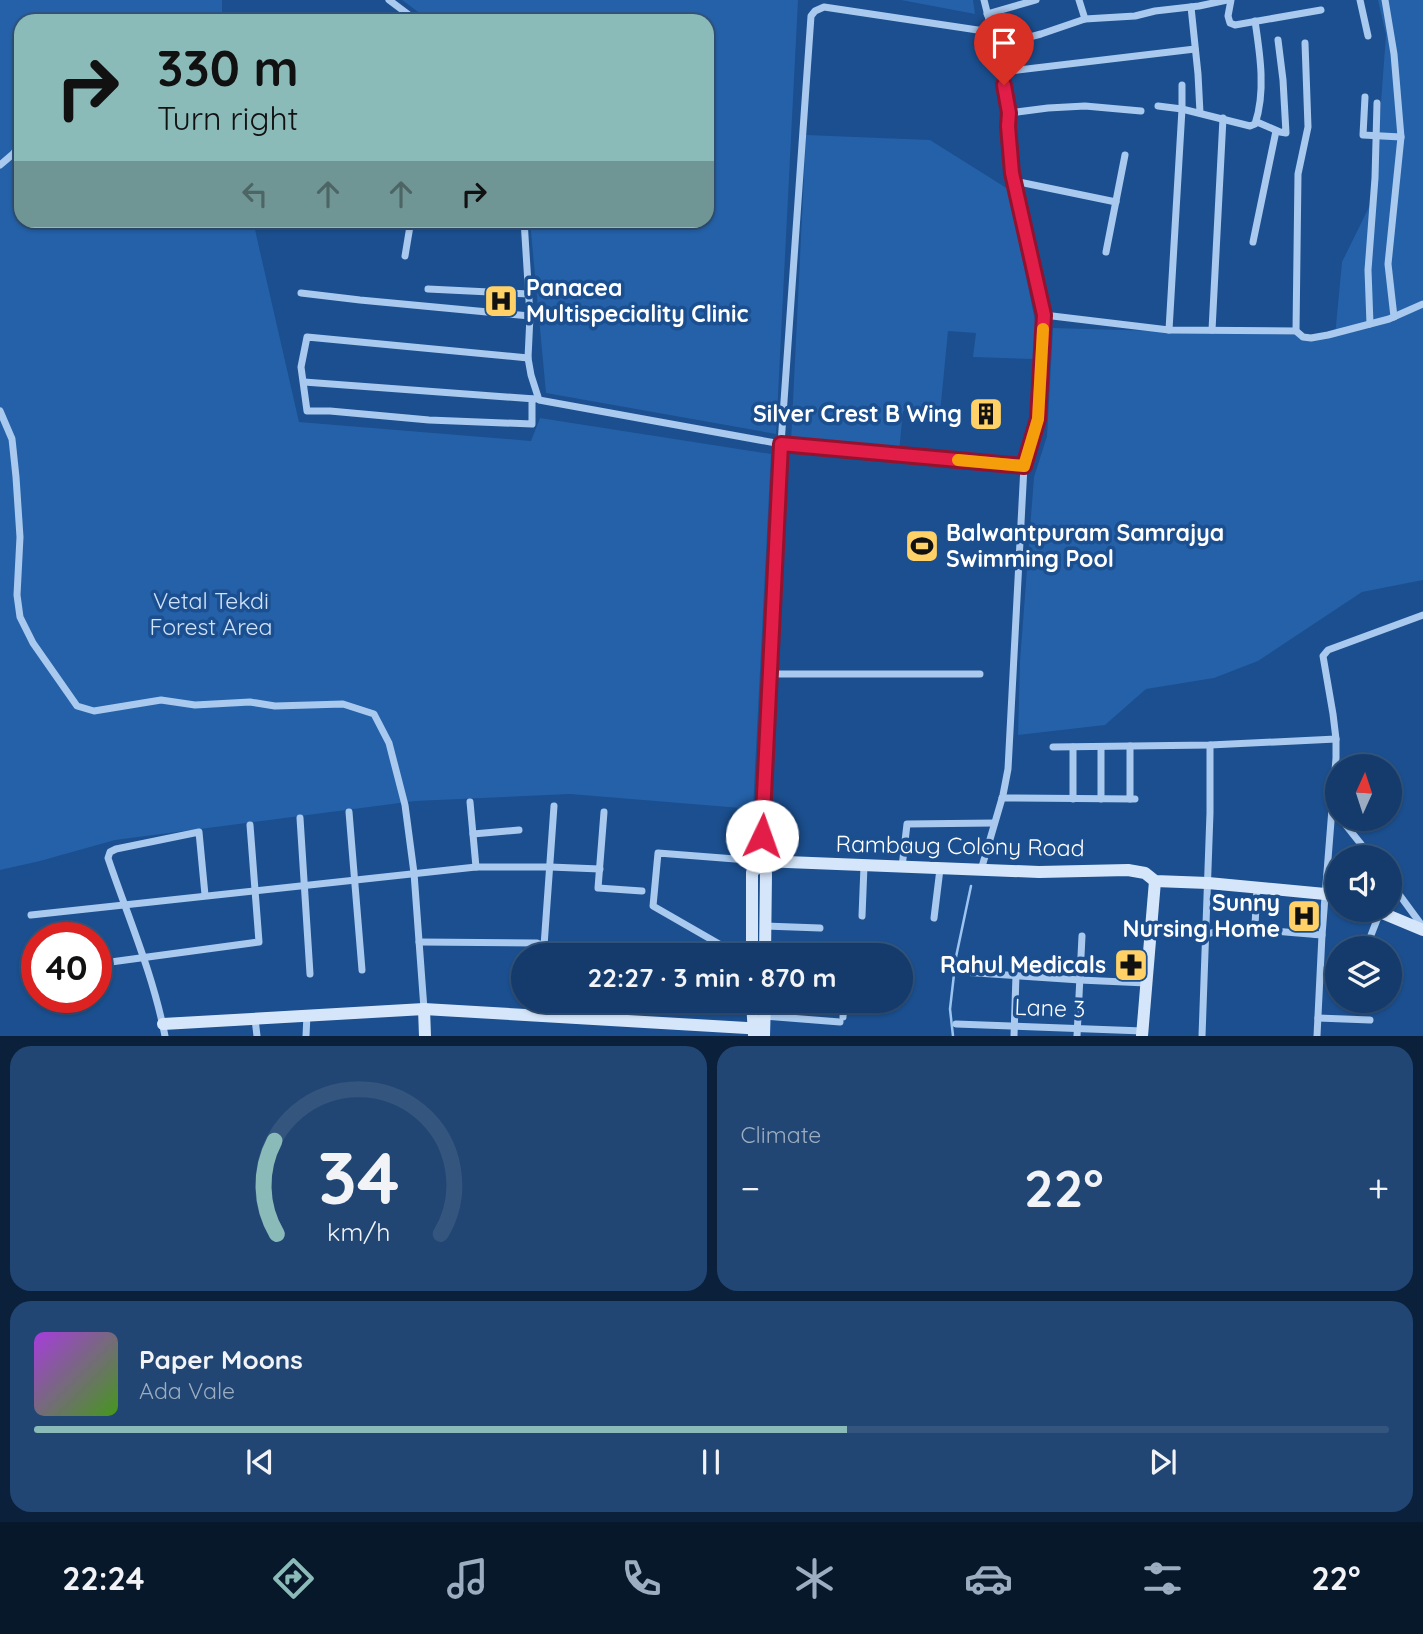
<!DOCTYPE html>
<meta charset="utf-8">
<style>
:root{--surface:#143b6b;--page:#214673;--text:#f1f3f6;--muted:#9dadc1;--line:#33557e;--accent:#8bbbb9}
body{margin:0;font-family:Quicksand,sans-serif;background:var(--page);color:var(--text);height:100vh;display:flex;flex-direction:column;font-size:26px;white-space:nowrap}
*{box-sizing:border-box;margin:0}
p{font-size:23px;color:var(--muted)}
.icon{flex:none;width:38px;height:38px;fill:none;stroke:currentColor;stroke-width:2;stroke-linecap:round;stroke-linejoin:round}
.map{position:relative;height:1036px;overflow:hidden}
.panel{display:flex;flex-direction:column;gap:10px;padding:10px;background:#0b203b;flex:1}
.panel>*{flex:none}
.guide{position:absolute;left:14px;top:14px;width:700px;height:214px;border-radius:21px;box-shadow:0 2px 5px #0004,0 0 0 2px var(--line);background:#8bbbb9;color:#111;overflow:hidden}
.needle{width:46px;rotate:3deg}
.fabs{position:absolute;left:1325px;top:754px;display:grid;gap:14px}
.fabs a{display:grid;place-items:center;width:77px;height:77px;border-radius:50%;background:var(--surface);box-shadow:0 2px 5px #0004,0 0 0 2px var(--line);font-size:35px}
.speed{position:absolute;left:21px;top:922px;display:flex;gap:14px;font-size:35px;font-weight:700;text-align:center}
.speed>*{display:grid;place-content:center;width:91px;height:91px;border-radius:50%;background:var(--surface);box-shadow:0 2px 5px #0004,0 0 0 2px var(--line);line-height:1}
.speed .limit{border:10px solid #d22;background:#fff;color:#111}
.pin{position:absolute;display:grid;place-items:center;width:60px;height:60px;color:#fff;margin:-72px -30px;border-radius:50% 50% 50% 0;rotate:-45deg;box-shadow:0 0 7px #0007}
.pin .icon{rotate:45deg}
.me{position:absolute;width:77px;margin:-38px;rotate:3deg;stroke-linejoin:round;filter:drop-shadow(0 0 5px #0008)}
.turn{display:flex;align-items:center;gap:24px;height:147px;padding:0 28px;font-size:32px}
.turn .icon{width:91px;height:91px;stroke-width:2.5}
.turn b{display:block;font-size:49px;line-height:60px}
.lanes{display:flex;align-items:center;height:66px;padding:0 28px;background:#0003;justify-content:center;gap:35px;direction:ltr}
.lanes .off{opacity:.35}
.big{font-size:52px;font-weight:700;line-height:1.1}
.panel .card{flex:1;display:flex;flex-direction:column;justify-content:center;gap:10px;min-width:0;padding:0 24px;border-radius:21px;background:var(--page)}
.panel .dial{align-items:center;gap:0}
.dial svg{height:182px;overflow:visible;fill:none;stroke:var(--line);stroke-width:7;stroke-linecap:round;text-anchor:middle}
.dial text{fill:var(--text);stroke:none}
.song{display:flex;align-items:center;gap:21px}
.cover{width:84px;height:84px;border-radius:10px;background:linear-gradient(135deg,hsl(280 70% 55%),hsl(100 70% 35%))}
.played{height:7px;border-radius:4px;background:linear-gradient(90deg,var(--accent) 60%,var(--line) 60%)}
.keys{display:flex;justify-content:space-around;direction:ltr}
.heat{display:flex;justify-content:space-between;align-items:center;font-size:38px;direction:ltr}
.panel .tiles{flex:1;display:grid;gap:10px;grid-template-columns:1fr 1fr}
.card:last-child{grid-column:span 2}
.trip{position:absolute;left:511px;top:943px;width:402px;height:70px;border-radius:35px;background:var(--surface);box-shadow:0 2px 5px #0004,0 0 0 2px var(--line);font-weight:700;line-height:70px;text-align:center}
.tab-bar{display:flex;height:112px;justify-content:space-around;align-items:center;background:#08182b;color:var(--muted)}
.tab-bar .icon{width:49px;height:49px}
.tab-bar .active{color:var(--accent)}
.tab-bar b{font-size:32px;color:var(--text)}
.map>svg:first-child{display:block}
</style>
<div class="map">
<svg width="1423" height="1036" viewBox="0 0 1423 1036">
<rect width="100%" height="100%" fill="#1b4f8f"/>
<!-- green -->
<g fill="#2461a8">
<polygon points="0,0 222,0 222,21 21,21 21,220 253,221 299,422 531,441 540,418 771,454 753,809 570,794 415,801 115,840 40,861 0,870"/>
<polygon points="402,0 798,0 776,434 546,393 530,221 707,220 707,21 442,21 425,17"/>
<polygon points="901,0 973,0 975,14"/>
<polygon points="1378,0 1423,0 1423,580 1362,592 1258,661 1214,678 1146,689 1105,725 1018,735 1020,661 1034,477 1047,436 1053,328 1335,336 1342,262 1374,197 1386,35"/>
<polygon points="806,135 930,140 1008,189 1036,325 1034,359 973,357 976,333 948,331 940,413 903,411 899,452 791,442"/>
</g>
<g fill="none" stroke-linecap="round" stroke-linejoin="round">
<!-- stream -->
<polyline stroke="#9cc4f0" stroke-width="2.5" points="953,1036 950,1009 956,957 971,886"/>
<!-- street -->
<g stroke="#a9c9ee" stroke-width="7">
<polyline points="389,0 417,21"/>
<polyline points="1079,0 1085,19"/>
<polyline points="1231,0 1228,16 1230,23 1235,25 1321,10"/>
<polyline points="1360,0 1368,36"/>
<polyline points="1385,0 1394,54 1401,137 1388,264 1394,317"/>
<polyline points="1191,7 1198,74 1200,113"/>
<polyline points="987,14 1036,0"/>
<polyline points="995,46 1041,34 1085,19 1135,16 1155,11 1199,6 1227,0"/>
<polyline points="1002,72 1195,49"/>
<polyline points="1365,97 1363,135 1401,137"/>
<path d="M1158,106L1182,109L1250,126L1255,124C1266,92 1260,54 1255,21"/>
<polyline points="1009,113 1048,108 1085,106 1141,111"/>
<polyline points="1257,122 1280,132 1286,133 1283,80 1278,40"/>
<polyline points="0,165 13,154 21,144"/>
<polyline points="1014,181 1116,202"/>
<polyline points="524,220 530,316 528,358 531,375 539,400 781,444 1024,466"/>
<polyline points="1253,242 1276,131"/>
<polyline points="1106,252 1125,155"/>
<polyline points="405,256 411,220"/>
<polyline points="428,289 529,294"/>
<polyline points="301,293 360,300 530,316"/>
<polyline points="1044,315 1169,330 1296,331 1303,337 1311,338 1328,335 1389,319 1423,304"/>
<polyline points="1370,324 1368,270 1375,178 1377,103"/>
<polyline points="1169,330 1182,109 1182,85"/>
<polyline points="1212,330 1223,118"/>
<polyline points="1296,331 1298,174 1308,127 1305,43"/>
<polyline points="528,358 307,337 301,367 307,411 330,411 429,420 532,424 532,399"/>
<polyline points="304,382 535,399"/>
<polyline points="0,411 12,439 16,477 20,537 17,595 20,617 33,643 77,706 94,711 161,700 195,705 250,702 275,706 343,704 374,714 389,743 405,805 414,873 424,1009"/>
<polyline points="781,444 811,16 815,11 824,7 991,32"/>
<polyline points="770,674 980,674"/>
<polyline points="1130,746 1130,799"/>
<polyline points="1053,747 1210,745 1336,739"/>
<polyline points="1073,747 1073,799"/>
<polyline points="1002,798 1135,799"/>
<polyline points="1101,799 1101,747"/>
<polyline points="470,802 476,867"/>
<polyline points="349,812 362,970"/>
<polyline points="604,812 598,888 642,891"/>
<polyline points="300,818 310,974"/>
<polyline points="1341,819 1372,858"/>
<polyline points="473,834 519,830"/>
<polyline points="902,867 907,824 994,823"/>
<polyline points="981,870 1003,795 1008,769 1024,466 1039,419 1041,354 1044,315 1012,173 1008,126 1009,113 1002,72 984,0"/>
<polyline points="1390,882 1423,927"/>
<polyline points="31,915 476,867 550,867 600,869"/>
<polyline points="862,916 864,866"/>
<polyline points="934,918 940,869"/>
<polyline points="1255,925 1257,888"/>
<polyline points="765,926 820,928"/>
<path d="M1205,935C1228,924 1294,933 1322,935"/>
<polyline points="419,942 537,943 544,946 554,806"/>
<polyline points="544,946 584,948 639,956"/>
<polyline points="1366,948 1380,912"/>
<polyline points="765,949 802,953"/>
<polyline points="740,956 653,906 658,853 761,861"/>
<polyline points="818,956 818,954 840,956"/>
<polyline points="96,964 259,942 250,825"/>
<polyline points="962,972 1080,980 1146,983"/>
<polyline points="764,1016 840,1022"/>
<polyline points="843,1017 844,1001"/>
<polyline points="1318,1018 1370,1020"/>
<polyline points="255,1019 257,1036"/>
<polyline points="956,1024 1143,1031"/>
<path d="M165,1036C153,974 128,917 108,858L110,852L116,849L199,832L205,895"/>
<polyline points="306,1036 307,1015"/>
<polyline points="1014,1036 1016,975"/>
<polyline points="1077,1036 1082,936"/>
<polyline points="1202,1036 1210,813 1210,745"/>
<polyline points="1317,1036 1322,935 1336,758 1336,739 1333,714 1323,656 1328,650 1423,615"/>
</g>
<!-- secondary -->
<g stroke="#d6e6fa" stroke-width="12">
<polyline points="761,861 1039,872 1128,870 1145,873 1155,881 1208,883 1325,894 1337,897"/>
<polyline points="1375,910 1423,930"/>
<polyline points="752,956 752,872 761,865"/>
<polyline points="765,956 766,873 761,865 761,861 781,444"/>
<polyline points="752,1001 754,1035"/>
<polyline points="424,1009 425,1036"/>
<polyline points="163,1024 424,1009 764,1029"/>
<polyline points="764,1036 765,1001"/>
<polyline points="1142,1036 1155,881"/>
</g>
</g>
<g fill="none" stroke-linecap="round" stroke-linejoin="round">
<!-- route casing -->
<g stroke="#92132f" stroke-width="18">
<polyline id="route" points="762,836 781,444 1024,466 1038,419 1044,315 1012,173 1008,126 1009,113 1004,85"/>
</g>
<!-- route -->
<use href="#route" stroke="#e11d48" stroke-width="12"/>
<!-- slow -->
<polyline stroke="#f59e0b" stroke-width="12" points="958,460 1024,466 1038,419 1043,329"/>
</g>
<!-- icons -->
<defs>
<g id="hospital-square" transform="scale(1.75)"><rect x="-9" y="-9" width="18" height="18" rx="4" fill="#ffd166" stroke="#1b4f8f"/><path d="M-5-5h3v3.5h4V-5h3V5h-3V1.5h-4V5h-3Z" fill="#111"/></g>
<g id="building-square" transform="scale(1.75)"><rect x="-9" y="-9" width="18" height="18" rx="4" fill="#ffd166" stroke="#1b4f8f"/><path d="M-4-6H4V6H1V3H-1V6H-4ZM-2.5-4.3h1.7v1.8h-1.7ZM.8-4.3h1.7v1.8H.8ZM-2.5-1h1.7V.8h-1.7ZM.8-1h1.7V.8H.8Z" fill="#111"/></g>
<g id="stadium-square" transform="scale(1.75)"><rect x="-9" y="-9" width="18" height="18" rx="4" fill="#ffd166" stroke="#1b4f8f"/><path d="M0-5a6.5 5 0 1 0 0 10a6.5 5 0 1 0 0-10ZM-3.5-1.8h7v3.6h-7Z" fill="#111"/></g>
<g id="pharmacy-square" transform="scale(1.75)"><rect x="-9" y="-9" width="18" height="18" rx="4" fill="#ffd166" stroke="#1b4f8f"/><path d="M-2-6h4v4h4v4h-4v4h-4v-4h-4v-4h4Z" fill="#111"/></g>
</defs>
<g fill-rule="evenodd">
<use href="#hospital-square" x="501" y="301"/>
<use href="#building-square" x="986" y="414"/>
<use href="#stadium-square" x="922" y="546"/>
<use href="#hospital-square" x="1304" y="916"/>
<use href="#pharmacy-square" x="1131" y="965"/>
</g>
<g text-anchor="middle" stroke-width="7" stroke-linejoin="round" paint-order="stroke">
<!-- poi labels -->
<g font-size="23" font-weight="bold" fill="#fff" stroke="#1b4f8f" text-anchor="end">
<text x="526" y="296" text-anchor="start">Panacea<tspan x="526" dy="26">Multispeciality Clinic</tspan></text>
<text x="962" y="422">Silver Crest B Wing</text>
<text x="946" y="541" text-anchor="start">Balwantpuram Samrajya<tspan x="946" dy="26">Swimming Pool</tspan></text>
<text x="1280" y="911">Sunny<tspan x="1280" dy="26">Nursing Home</tspan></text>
<text x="1106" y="973">Rahul Medicals</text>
</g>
<!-- park labels -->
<g font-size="23" fill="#cfe3fa" stroke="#1b4f8f">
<text x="211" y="609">Vetal Tekdi<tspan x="211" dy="26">Forest Area</tspan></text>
</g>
<!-- street labels -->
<g font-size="23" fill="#fff" stroke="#1b4f8f">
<text transform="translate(960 846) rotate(1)" y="8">Rambaug Colony Road</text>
<text transform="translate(1050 1008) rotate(2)" y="8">Lane 3</text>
</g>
</g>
</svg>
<div class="fabs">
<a><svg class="needle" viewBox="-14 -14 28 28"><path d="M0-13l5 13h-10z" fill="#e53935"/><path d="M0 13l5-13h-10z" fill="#9dadc1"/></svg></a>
<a><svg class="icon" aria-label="sound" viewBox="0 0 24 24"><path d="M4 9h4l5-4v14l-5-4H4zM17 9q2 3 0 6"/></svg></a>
<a><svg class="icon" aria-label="layers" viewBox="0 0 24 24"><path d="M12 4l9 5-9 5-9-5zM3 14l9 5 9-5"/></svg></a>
</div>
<div class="speed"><div class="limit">40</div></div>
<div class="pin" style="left:1004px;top:85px;background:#d93025"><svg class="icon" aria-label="arrive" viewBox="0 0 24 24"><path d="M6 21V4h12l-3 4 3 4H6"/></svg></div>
<svg class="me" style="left:762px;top:836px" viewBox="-20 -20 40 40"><circle r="19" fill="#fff"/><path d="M0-13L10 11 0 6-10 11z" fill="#e11d48"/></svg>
<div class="trip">22:27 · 3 min · 870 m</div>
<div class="guide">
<div class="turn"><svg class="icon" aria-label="right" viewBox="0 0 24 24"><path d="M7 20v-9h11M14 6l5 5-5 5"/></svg><div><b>330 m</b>Turn right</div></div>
<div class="lanes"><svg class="icon off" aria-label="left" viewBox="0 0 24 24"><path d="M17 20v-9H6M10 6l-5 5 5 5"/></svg><svg class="icon off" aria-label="ahead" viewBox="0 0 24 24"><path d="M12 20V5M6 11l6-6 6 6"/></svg><svg class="icon off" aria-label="ahead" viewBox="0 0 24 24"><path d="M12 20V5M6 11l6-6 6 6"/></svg><svg class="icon" aria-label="right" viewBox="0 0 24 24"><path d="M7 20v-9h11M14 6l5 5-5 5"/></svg></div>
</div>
</div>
<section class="panel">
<div class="tiles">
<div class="card dial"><svg viewBox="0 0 100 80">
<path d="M14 69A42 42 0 1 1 86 69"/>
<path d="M14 69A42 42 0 0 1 13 28" stroke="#8bbbb9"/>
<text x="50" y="56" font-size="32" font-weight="700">34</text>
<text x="50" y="72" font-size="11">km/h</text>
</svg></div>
<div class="card"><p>Climate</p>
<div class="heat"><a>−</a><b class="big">22°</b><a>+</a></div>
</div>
<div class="card">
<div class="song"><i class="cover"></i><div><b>Paper Moons</b><p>Ada Vale</p></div></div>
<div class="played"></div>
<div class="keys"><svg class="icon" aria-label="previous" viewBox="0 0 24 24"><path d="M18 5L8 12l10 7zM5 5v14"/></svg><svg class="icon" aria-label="pause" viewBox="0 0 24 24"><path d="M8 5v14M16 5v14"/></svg><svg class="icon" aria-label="next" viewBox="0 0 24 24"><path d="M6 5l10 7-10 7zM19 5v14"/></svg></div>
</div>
</div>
</section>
<nav class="tab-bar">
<b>22:24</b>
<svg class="icon active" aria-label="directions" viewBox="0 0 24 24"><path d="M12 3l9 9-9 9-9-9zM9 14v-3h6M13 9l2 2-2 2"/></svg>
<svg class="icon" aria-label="music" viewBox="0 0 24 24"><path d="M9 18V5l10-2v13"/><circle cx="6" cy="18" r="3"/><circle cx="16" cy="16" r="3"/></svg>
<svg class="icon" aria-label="phone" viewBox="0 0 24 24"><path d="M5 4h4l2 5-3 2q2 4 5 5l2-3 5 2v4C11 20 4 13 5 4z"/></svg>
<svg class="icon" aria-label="climate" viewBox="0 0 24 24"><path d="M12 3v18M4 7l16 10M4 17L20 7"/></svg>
<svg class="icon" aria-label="car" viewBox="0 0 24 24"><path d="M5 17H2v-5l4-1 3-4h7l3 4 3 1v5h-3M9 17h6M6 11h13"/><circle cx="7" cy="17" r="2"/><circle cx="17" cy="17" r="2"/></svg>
<svg class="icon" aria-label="filters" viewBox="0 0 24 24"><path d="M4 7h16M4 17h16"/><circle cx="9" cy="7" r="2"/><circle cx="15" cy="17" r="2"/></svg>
<b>22°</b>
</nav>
